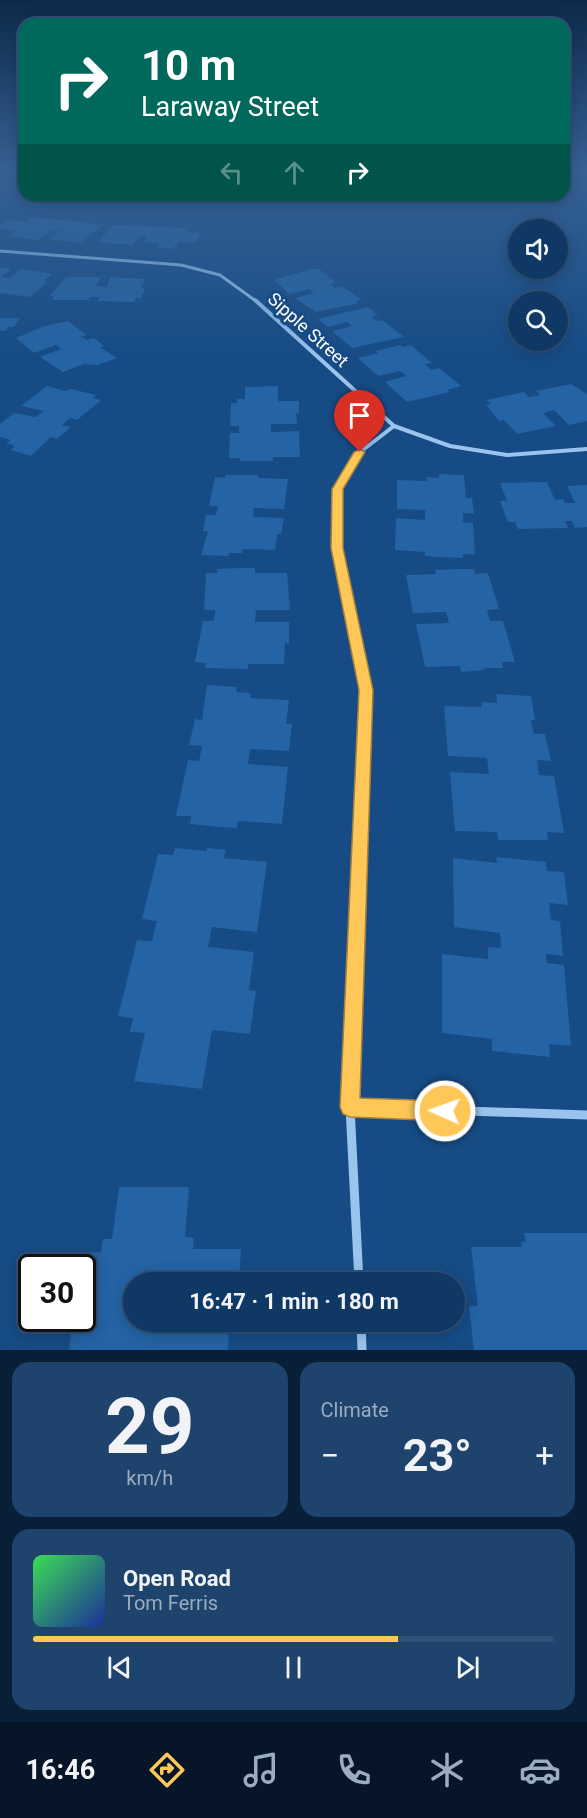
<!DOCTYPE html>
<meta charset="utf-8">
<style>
:root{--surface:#103864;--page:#1e436d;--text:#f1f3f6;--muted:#9cacbf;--line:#305278;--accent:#ffc757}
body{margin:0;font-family:Roboto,sans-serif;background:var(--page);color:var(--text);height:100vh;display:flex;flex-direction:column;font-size:22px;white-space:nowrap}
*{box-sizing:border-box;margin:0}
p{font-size:20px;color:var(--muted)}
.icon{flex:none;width:33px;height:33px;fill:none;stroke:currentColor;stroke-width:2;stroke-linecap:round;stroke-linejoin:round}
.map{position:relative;height:1350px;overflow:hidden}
.details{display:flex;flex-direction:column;gap:12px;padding:12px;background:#091f37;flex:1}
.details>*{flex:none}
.guide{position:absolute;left:18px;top:18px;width:552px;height:183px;border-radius:18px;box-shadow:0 3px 15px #0003,0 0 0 2px var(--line);background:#00695c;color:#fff;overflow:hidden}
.tools{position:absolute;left:508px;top:219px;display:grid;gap:12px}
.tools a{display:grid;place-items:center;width:60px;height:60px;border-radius:50%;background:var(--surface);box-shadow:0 3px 15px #0003,0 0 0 2px var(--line);font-size:30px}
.speed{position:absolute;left:18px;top:1254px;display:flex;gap:12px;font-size:30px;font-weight:700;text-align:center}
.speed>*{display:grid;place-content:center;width:78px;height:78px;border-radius:50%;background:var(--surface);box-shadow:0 3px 15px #0003,0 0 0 2px var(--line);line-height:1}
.speed .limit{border:3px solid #111;border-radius:9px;background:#fff;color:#111}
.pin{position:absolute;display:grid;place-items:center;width:51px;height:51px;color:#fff;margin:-62px -26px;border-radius:50% 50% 50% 0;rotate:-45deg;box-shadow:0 0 6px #0007}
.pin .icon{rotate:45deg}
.me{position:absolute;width:66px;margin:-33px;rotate:272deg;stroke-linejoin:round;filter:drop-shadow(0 0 4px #0008)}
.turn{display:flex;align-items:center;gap:21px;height:126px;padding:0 24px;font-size:27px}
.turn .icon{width:78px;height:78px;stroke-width:2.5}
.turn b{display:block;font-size:42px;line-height:51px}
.lanes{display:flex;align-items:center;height:57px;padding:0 24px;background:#0003;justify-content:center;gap:30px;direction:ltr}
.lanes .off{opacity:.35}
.big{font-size:45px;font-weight:700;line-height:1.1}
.details .tile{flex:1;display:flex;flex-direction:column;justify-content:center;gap:9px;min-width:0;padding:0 21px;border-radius:18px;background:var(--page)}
.details .dial{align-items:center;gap:0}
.dial b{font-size:78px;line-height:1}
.song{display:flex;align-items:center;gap:18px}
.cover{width:72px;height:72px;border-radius:9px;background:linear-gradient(135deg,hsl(130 70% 55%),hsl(230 70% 35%))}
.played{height:6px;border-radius:3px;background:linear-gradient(90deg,var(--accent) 70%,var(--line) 70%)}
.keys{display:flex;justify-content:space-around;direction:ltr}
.heat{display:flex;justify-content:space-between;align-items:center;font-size:33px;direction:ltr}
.details .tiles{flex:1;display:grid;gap:12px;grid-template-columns:1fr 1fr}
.tile:last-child{grid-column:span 2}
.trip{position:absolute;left:123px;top:1272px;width:342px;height:60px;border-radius:30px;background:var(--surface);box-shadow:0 3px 15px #0003,0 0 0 2px var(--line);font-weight:700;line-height:60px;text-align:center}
.menu{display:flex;height:96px;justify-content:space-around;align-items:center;background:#061628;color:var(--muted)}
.menu .icon{width:42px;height:42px}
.menu .on{color:var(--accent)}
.menu b{font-size:27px;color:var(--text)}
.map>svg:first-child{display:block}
</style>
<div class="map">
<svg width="587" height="1350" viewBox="0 0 587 1350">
<rect width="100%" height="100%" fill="#164b85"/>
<!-- building -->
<g fill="#2463a4">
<polygon points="32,217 62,220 103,225 80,243 50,239 60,231 51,230 39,240 10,236 17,231 0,229 0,226 9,219 26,222"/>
<polygon points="113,225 188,228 185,232 202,233 195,243 179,241 173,249 156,247 159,243 143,242 148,236 140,236 132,245 98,242"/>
<polygon points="0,267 11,269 1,277 10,278 21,269 52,274 43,281 47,282 30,297 0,293"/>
<polygon points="311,269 319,269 336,282 330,284 335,288 342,286 362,300 356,301 359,303 316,312 295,298 314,293 309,289 289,294 274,280"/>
<polygon points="66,277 101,277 96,286 107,287 110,277 145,279 141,288 145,289 141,298 136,298 134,302 98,301 100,297 90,297 88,300 52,300 54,296 50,296"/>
<polygon points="368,307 378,315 371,317 377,321 382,320 404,337 352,348 332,331 352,326 347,322 328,327 318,319"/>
<polygon points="0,318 20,318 14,327 8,327 5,331 0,331"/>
<polygon points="68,321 87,335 81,336 87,340 94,338 104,346 100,347 117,358 97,365 84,364 63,372 40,357 61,349 56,345 34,353 16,338 45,326"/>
<polygon points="400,345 403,347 411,345 432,363 425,364 431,370 439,368 461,386 447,390 450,392 407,402 385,382 406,376 400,371 378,376 358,358 378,353 375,351"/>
<polygon points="571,384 587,394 587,421 569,425 554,410 543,413 556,426 517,434 504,420 499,421 486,405 491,404 487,400 524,392 529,397 540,395 536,391"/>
<polygon points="47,386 65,391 71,389 96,395 93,398 101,400 77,420 70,418 62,425 71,427 57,439 51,437 31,456 11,450 15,446 6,443 11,440 0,437 0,424 14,413 36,417 44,411 21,406"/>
<polygon points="278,386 278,401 299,401 299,413 296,413 297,424 271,424 271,432 299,431 300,457 273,457 273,461 240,461 240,458 229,458 230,433 239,433 239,426 230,426 231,403 237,403 237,399 245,399 245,387"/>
<polygon points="439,474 464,475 466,498 472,498 474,514 463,513 463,522 473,523 475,555 463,554 463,558 438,557 425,556 425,552 395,550 396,518 425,520 425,510 397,509 397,480 427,481 427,477 439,478"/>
<polygon points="225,475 258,475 258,478 288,479 284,509 254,508 253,517 284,518 281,534 277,534 275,550 243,549 242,553 229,553 228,556 201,555 208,531 203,531 206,515 216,515 218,506 209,506 215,477 225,478"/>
<polygon points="547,482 555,500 563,499 565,503 575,503 567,486 587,485 587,527 575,528 572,521 565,521 568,528 518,529 515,522 508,522 500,501 507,501 500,483"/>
<polygon points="241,568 255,568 255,573 287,573 290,610 256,610 255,622 289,622 289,644 285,643 284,664 248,664 248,669 205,668 206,663 195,662 203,621 214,621 215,610 204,610 206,573 217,573 217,569"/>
<polygon points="455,569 474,569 475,574 488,573 499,609 487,610 490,621 503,621 515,662 502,662 503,668 484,668 484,670 461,672 460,666 425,667 416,624 449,623 446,612 413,613 406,575 436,574 435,570"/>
<polygon points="207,685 237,687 236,692 251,693 250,698 289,700 286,724 292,724 289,751 250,749 248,764 288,767 282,824 238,821 237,828 219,827 190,824 191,816 176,816 188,760 199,761 202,746 189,745 195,719 202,720"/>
<polygon points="496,694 531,696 535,720 531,720 534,734 545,734 551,761 537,760 539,775 554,776 564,833 547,832 548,840 498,840 497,832 455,831 450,772 489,774 487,758 448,756 444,706 482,707 481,702 497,703"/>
<polygon points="175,848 206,851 207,848 226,850 224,858 267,862 257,932 212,927 208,947 254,952 249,990 256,991 250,1034 212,1030 202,1089 134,1081 145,1033 130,1032 133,1018 118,1016 137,940 152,941 157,921 142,919 158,854 173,855"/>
<polygon points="496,857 546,862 547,871 564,872 568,905 549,903 551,920 560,921 563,956 546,954 547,963 564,965 571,1046 549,1044 550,1057 492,1051 492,1039 442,1033 442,954 488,959 488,947 501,948 500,933 454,927 453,858 497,863"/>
<polygon points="119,1187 189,1187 185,1237 194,1238 193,1249 241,1249 239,1282 134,1282 134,1322 229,1322 228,1350 69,1350 73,1318 82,1318 82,1268 81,1268 83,1253 101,1252 103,1239 112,1239"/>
<polygon points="524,1233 587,1233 587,1350 474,1350 469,1306 478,1306 471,1247 522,1247 521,1242 526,1242"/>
</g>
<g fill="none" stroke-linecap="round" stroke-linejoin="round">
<!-- minor-far4 -->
<polyline stroke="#9ac4ee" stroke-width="3" points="0,251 181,265 220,275 256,301"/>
<!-- minor-far3 -->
<g stroke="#9ac4ee" stroke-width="4">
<polyline points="255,300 394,426 450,446 507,455 587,449"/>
<polyline points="348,471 360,452 394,426"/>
</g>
<!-- minor-far2 -->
<polyline stroke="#9ac4ee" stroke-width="5" points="349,469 337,489 337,548 366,691"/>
<!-- minor-far1 -->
<polyline stroke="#9ac4ee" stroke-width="7" points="355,978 366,690"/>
<!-- minor -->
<g stroke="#9ac4ee" stroke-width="9">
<polyline points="355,977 350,1107 359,1282"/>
<polyline points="350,1107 587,1115"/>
<polyline points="361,1322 362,1350"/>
</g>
</g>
<!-- sky -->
<linearGradient id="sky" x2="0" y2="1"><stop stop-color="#0c2949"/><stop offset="0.47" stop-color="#366194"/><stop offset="1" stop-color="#366194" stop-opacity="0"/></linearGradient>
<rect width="587" height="359" fill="url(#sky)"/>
<!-- route -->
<polygon fill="#ffc757" stroke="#a68139" stroke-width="1.5" points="360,449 365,452 343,489 343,548 373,690 360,1098 445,1101 452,1104 455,1111 452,1118 445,1121 350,1117 343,1114 340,1107 359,690 331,548 332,489 354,452"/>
<g text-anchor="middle" stroke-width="6" stroke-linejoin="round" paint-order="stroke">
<!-- far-street labels -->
<g font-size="18" fill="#fff" stroke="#164b85">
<text transform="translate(308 330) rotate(42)" y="6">Sipple Street</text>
</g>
</g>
</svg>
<div class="tools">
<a><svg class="icon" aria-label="sound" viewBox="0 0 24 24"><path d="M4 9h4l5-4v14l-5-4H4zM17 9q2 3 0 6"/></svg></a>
<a><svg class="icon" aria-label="search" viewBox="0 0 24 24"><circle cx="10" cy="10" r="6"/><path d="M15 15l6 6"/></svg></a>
</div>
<div class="speed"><div class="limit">30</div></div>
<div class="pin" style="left:360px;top:452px;background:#d93025"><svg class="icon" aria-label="arrive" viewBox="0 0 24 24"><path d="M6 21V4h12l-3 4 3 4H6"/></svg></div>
<svg class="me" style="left:445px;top:1111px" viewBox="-20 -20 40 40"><circle r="17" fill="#ffc757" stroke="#fff" stroke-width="3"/><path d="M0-11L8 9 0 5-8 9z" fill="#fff"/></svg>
<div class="trip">16:47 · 1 min · 180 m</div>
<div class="guide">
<div class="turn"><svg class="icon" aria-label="right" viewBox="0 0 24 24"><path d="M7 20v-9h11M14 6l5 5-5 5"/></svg><div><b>10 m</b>Laraway Street</div></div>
<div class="lanes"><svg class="icon off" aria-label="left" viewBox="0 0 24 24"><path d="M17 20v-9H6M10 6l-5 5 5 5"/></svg><svg class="icon off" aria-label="ahead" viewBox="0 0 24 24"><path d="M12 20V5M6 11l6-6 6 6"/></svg><svg class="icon" aria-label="right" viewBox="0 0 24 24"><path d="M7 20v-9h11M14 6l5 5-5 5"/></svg></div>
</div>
</div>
<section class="details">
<div class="tiles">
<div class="tile dial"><b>29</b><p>km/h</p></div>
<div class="tile"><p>Climate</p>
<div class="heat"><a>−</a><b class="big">23°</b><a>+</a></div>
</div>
<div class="tile">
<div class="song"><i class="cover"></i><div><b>Open Road</b><p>Tom Ferris</p></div></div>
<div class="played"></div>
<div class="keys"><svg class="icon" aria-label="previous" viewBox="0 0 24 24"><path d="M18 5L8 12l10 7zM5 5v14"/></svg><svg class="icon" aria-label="pause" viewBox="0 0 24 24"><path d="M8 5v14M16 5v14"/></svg><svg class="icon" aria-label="next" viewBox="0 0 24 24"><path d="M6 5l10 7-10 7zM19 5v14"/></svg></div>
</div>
</div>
</section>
<nav class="menu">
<b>16:46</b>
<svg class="icon on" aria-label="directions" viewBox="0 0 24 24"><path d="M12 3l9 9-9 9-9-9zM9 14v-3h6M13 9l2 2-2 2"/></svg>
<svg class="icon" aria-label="music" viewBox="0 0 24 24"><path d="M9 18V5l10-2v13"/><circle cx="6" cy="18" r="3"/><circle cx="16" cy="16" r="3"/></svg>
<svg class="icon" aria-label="phone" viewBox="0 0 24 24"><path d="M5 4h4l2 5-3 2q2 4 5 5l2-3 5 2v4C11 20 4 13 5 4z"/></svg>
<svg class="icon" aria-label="climate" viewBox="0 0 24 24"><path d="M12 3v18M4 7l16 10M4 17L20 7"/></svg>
<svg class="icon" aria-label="car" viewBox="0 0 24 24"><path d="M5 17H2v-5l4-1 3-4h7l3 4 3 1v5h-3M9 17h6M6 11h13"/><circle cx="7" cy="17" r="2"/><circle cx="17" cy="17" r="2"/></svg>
</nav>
